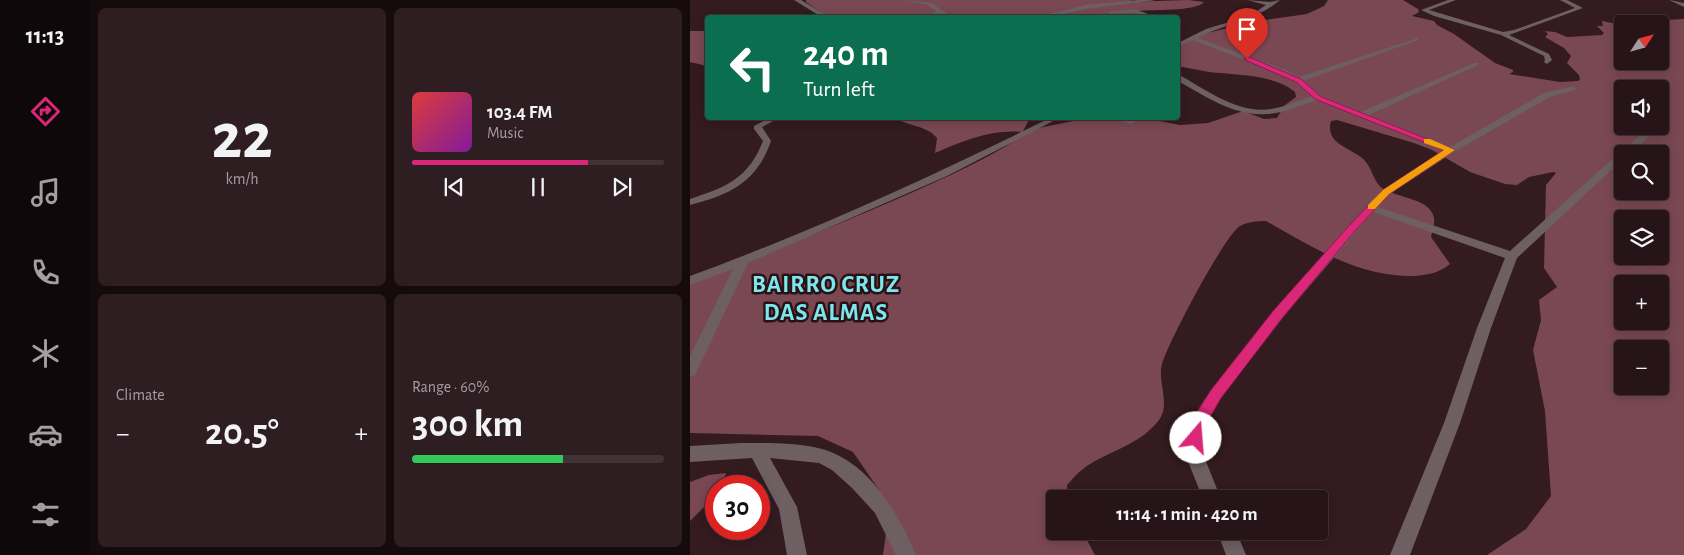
<!DOCTYPE html>
<meta charset="utf-8">
<style>
:root{--surface:#261418;--page:#2e1d21;--text:#f1f3f6;--muted:#a49ea2;--line:#423337;--accent:#db2777}
body{margin:0;font-family:"Alegreya Sans",sans-serif;background:var(--page);color:var(--text);height:100vh;display:flex;flex-direction:column;font-size:19px;white-space:nowrap}
*{box-sizing:border-box;margin:0}
p{font-size:16px;color:var(--muted)}
.icon{flex:none;width:28px;height:28px;fill:none;stroke:currentColor;stroke-width:2;stroke-linecap:round;stroke-linejoin:round}
.map{position:relative;flex:1;overflow:hidden}
.drawer{display:flex;flex-direction:column;gap:8px;padding:8px;background:#150b0d;width:600px}
.drawer>*{flex:none}
.top-card{position:absolute;left:15px;top:15px;width:475px;height:105px;border-radius:5px;box-shadow:0 2px 12px #0003,0 0 0 1px var(--line);background:#0b6e4f;color:#fff;overflow:hidden}
.needle{width:32px;rotate:54deg}
.controls{position:absolute;left:924px;top:15px;display:grid;gap:10px}
.controls a{display:grid;place-items:center;width:55px;height:55px;border-radius:5px;background:var(--surface);box-shadow:0 2px 12px #0003,0 0 0 1px var(--line);font-size:25px}
.speed{position:absolute;left:15px;top:475px;display:flex;gap:10px;font-size:25px;font-weight:700;text-align:center}
.speed>*{display:grid;place-content:center;width:65px;height:65px;border-radius:50%;background:var(--surface);box-shadow:0 2px 12px #0003,0 0 0 1px var(--line);line-height:1}
.speed .limit{border:8px solid #d22;background:#fff;color:#111}
.pin{position:absolute;display:grid;place-items:center;width:42px;height:42px;color:#fff;margin:-51px -21px;border-radius:50% 50% 50% 0;rotate:-45deg;box-shadow:0 0 5px #0007}
.pin .icon{rotate:45deg}
.me{position:absolute;width:55px;margin:-28px;rotate:18deg;stroke-linejoin:round;filter:drop-shadow(0 0 4px #0008)}
.turn{display:flex;align-items:center;gap:18px;height:105px;padding:0 15px;font-size:22px}
.turn .icon{width:65px;height:65px;stroke-width:2.5}
.turn b{display:block;font-size:35px;line-height:42px}
.big{font-size:38px;font-weight:700;line-height:1.1}
.drawer .card{flex:1;display:flex;flex-direction:column;justify-content:center;gap:8px;min-width:0;padding:0 18px;border-radius:8px;background:var(--page)}
.drawer .dial{align-items:center;gap:0}
.dial b{font-size:65px;line-height:1}
.song{display:flex;align-items:center;gap:15px}
.cover{width:60px;height:60px;border-radius:8px;background:linear-gradient(135deg,hsl(0 70% 55%),hsl(290 70% 35%))}
.played{height:5px;border-radius:2px;background:linear-gradient(90deg,var(--accent) 70%,var(--line) 70%)}
.keys{display:flex;justify-content:space-around;direction:ltr}
.heat{display:flex;justify-content:space-between;align-items:center;font-size:28px;direction:ltr}
.charge{height:8px;border-radius:4px;background:linear-gradient(90deg,#34c759 60%,var(--line) 0)}
.drawer .tiles{flex:1;display:grid;gap:8px;grid-template-columns:repeat(2,1fr)}
.trip{position:absolute;left:356px;top:490px;width:282px;height:50px;border-radius:5px;background:var(--surface);box-shadow:0 2px 12px #0003,0 0 0 1px var(--line);font-weight:700;line-height:50px;text-align:center}
main{display:flex;flex:1;min-height:0}
.menu{display:flex;flex-direction:column;width:90px;justify-content:space-around;align-items:center;background:#0f080a;color:var(--muted)}
.menu .icon{width:35px;height:35px}
.menu .current{color:var(--accent)}
.menu b{font-size:22px;color:var(--text)}
.map>svg:first-child{display:block}
</style>
<main>
<nav class="menu">
<b>11:13</b>
<svg class="icon current" aria-label="directions" viewBox="0 0 24 24"><path d="M12 3l9 9-9 9-9-9zM9 14v-3h6M13 9l2 2-2 2"/></svg>
<svg class="icon" aria-label="music" viewBox="0 0 24 24"><path d="M9 18V5l10-2v13"/><circle cx="6" cy="18" r="3"/><circle cx="16" cy="16" r="3"/></svg>
<svg class="icon" aria-label="phone" viewBox="0 0 24 24"><path d="M5 4h4l2 5-3 2q2 4 5 5l2-3 5 2v4C11 20 4 13 5 4z"/></svg>
<svg class="icon" aria-label="climate" viewBox="0 0 24 24"><path d="M12 3v18M4 7l16 10M4 17L20 7"/></svg>
<svg class="icon" aria-label="car" viewBox="0 0 24 24"><path d="M5 17H2v-5l4-1 3-4h7l3 4 3 1v5h-3M9 17h6M6 11h13"/><circle cx="7" cy="17" r="2"/><circle cx="17" cy="17" r="2"/></svg>
<svg class="icon" aria-label="filters" viewBox="0 0 24 24"><path d="M4 7h16M4 17h16"/><circle cx="9" cy="7" r="2"/><circle cx="15" cy="17" r="2"/></svg>
</nav>
<section class="drawer">
<div class="tiles">
<div class="card dial"><b>22</b><p>km/h</p></div>
<div class="card">
<div class="song"><i class="cover"></i><div><b>103.4 FM</b><p>Music</p></div></div>
<div class="played"></div>
<div class="keys"><svg class="icon" aria-label="previous" viewBox="0 0 24 24"><path d="M18 5L8 12l10 7zM5 5v14"/></svg><svg class="icon" aria-label="pause" viewBox="0 0 24 24"><path d="M8 5v14M16 5v14"/></svg><svg class="icon" aria-label="next" viewBox="0 0 24 24"><path d="M6 5l10 7-10 7zM19 5v14"/></svg></div>
</div>
<div class="card"><p>Climate</p>
<div class="heat"><a>−</a><b class="big">20.5°</b><a>+</a></div>
</div>
<div class="card"><p>Range · 60%</p><b class="big">300 km</b><div class="charge"></div></div>
</div>
</section>
<div class="map">
<svg width="994" height="555" viewBox="0 0 994 555">
<rect width="100%" height="100%" fill="#331b20"/>
<!-- forest -->
<g fill="#7a4852" fill-rule="evenodd">
<path d="M116,0H444L434,2L498,0L514,2C505,12 463,9 448,11V15L419,13L416,14H421L415,18H120L132,15V13L116,2Z"/>
<path d="M638,0H713L728,9L729,12L722,16L744,21L747,25L764,34L805,63L823,70V72L819,74L870,82L888,81L890,79L889,75L877,63L881,56L874,48L855,37L858,34L855,31L865,32L877,37L912,35L914,33L907,26H913L912,21L932,25V61H970V24H975V20L994,19V555H797L836,529L861,496L855,411L843,350L851,320L849,300L867,287L854,268L856,185L866,173L863,172L839,177L827,185L815,184L780,172L742,150L724,143L647,120L641,121C634,146 665,148 676,162C682,169 684,182 692,188C705,197 733,198 741,211C747,219 743,228 741,237L760,264C748,274 734,276 717,276C662,274 623,247 576,221C567,221 557,222 550,226C534,236 478,343 472,364C467,381 481,404 469,420C448,447 418,450 393,469C387,473 382,480 377,485L378,499H365V531H392L405,555H193L198,518L189,490L163,452L128,436L0,433V283C43,266 322,159 332,132C301,129 273,141 245,153L247,138C236,125 219,127 206,118H340L333,131L399,118H454L490,125L518,123L553,111L574,119L587,118L595,105L606,97L605,92C584,74 545,75 519,72C508,70 498,68 488,66V44L513,34L567,21L617,14L634,6ZM932,89H970V126H932ZM932,154H970V191H932ZM932,219H970V256H932ZM932,284H970V321H932ZM932,349H970V386H932Z"/>
<polygon points="0,31 17,31 17,66 0,62"/>
<polygon points="36,473 32,486 26,486 26,495 0,521 0,482 19,475"/>
</g>
<g fill="none" stroke-linecap="round" stroke-linejoin="round">
<!-- minor -->
<g fill="#6d5f62" fill-rule="evenodd">
<polygon points="104,0 111,0 141,18 133,18"/>
<polygon points="212,0 242,3 260,16 255,17 249,13 244,18 237,18 246,11 238,5"/>
<polygon points="448,0 466,0 396,9 355,18 342,18 396,5"/>
<path d="M557,0L580,2L590,0C564,22 536,23 508,38L596,70L609,77L728,38V40L613,81L630,95L671,112L784,63H788V65L679,115L760,147L854,93L885,86V90L860,97L764,152L700,194L688,207L820,251L929,153L962,126H970V124L971,126L940,154H932V160L827,258L801,328L770,423L720,555H700L754,423L787,328L815,258L683,212L594,316L531,398L516,424L513,454L531,499H513L495,454L500,423L521,390L584,310L692,190L754,150L627,100C611,105 595,113 578,114C545,117 515,96 488,81V76H491C518,91 548,114 581,109C595,107 608,101 622,96L605,82L590,74L503,40L488,47V43L516,29L559,16L576,5Z"/>
<polygon points="758,0 766,0 739,10 813,32 824,30 885,8 870,0 877,0 893,8 819,35 859,54 862,60 857,64 854,62 855,60 854,56 811,35 744,16 731,10"/>
<polygon points="980,0 994,3 994,7 981,1"/>
<polygon points="444,9 461,15 459,18 453,18 455,16 444,13 419,14 416,12"/>
<path d="M79,118H89L72,127L81,141C67,182 40,195 0,205V199C36,187 58,179 73,141L64,129V126Z"/>
<path d="M360,118H369L257,176L58,263L7,371L5,375L0,377V356L43,269L0,285V276C123,231 242,176 360,118Z"/>
<polygon points="429,118 438,118 445,122 441,125"/>
<path d="M51,443C77,443 103,442 128,448C177,459 208,512 226,555H206L185,513L162,488L142,470L129,463L80,458L107,507L117,555H97L89,509L62,458L0,462V446Z"/>
<polygon points="527,531 546,531 556,555 536,555"/>
</g>
</g>
<!-- route -->
<polygon fill="#db2777" stroke="#8e194d" points="555,57 559,57 611,79 630,96 642,101 765,150 699,194 664,232 593,317 531,398 516,424 511,443 506,445 501,443 498,438 503,418 521,390 584,310 657,228 693,190 754,150 637,104 625,99 606,82 555,60"/>
<!-- slow -->
<polygon fill="#f59e0b" points="734,139 740,139 765,150 699,194 685,209 678,209 678,205 693,190 754,150 734,143"/>
<g text-anchor="middle" stroke-width="5" stroke-linejoin="round" paint-order="stroke">
<!-- district labels -->
<g font-size="24" font-weight="bold" letter-spacing="1" fill="#7ce8ee" stroke="#291116">
<text x="136" y="292">BAIRRO CRUZ<tspan x="136" dy="28">DAS ALMAS</tspan></text>
</g>
</g>
</svg>
<div class="controls">
<a><svg class="needle" viewBox="-14 -14 28 28"><path d="M0-13l5 13h-10z" fill="#e53935"/><path d="M0 13l5-13h-10z" fill="#a49ea2"/></svg></a>
<a><svg class="icon" aria-label="sound" viewBox="0 0 24 24"><path d="M4 9h4l5-4v14l-5-4H4zM17 9q2 3 0 6"/></svg></a>
<a><svg class="icon" aria-label="search" viewBox="0 0 24 24"><circle cx="10" cy="10" r="6"/><path d="M15 15l6 6"/></svg></a>
<a><svg class="icon" aria-label="layers" viewBox="0 0 24 24"><path d="M12 4l9 5-9 5-9-5zM3 14l9 5 9-5"/></svg></a>
<a>+</a>
<a>−</a>
</div>
<div class="speed"><div class="limit">30</div></div>
<div class="pin" style="left:557px;top:59px;background:#d93025"><svg class="icon" aria-label="arrive" viewBox="0 0 24 24"><path d="M6 21V4h12l-3 4 3 4H6"/></svg></div>
<svg class="me" style="left:506px;top:438px" viewBox="-20 -20 40 40"><circle r="19" fill="#fff"/><path d="M0-13L10 11 0 6-10 11z" fill="#db2777"/></svg>
<div class="trip">11:14 · 1 min · 420 m</div>
<div class="top-card">
<div class="turn"><svg class="icon" aria-label="left" viewBox="0 0 24 24"><path d="M17 20v-9H6M10 6l-5 5 5 5"/></svg><div><b>240 m</b>Turn left</div></div>
</div>
</div>
</main>
